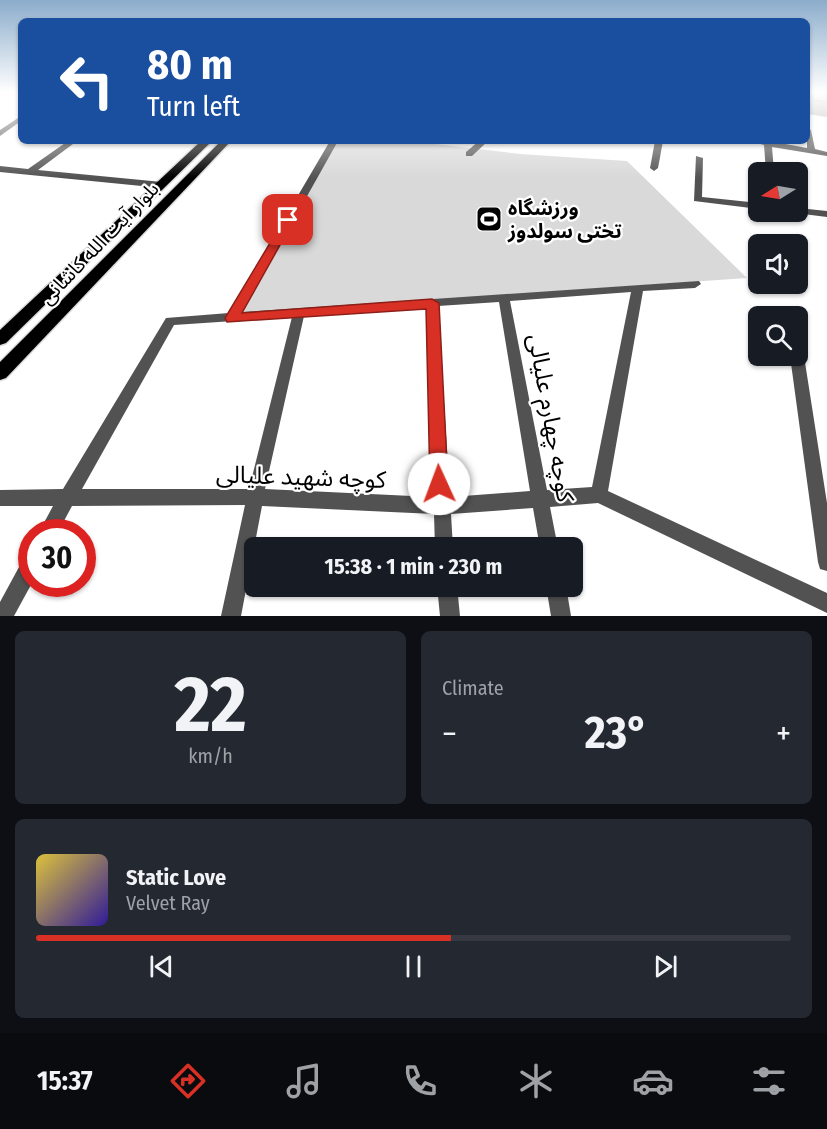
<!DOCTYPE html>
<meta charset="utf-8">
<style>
:root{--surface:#171b24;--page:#242831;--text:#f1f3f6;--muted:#9ea1a6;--line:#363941;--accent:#d93025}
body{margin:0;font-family:"Fira Sans Condensed","Noto Sans Arabic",sans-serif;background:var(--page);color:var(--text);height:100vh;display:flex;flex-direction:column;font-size:22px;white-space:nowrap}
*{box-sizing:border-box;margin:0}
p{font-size:20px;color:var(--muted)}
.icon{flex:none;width:33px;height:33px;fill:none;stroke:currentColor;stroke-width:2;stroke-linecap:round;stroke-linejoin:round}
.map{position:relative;height:616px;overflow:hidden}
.panel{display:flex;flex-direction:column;gap:15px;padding:15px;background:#0d0f14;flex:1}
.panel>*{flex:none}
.guide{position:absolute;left:18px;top:18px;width:792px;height:126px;border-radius:9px;box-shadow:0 2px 4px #0004;background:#1a4fa0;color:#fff;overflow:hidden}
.needle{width:39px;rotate:259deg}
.controls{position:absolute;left:748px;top:162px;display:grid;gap:12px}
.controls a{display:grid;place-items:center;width:60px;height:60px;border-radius:9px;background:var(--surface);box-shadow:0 2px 4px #0004;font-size:30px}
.speed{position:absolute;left:18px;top:519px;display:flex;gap:12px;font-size:30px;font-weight:700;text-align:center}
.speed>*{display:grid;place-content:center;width:78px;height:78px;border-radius:50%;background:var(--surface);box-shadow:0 2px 4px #0004;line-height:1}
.speed .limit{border:9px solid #d22;background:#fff;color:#111}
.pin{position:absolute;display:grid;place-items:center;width:51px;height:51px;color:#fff;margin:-26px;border-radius:12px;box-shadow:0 3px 9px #0006}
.me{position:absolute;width:66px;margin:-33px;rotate:358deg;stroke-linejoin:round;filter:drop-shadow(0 0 4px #0008)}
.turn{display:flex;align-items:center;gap:21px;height:126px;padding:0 30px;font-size:27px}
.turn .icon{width:78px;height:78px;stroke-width:2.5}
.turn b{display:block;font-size:42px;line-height:51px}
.big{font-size:45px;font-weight:700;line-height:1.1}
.panel .card{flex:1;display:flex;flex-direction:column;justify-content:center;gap:9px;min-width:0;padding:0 21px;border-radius:9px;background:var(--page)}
.panel .dial{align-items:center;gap:0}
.dial b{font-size:78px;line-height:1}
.song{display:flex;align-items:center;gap:18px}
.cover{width:72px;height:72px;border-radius:9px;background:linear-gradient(135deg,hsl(50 70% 55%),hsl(250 70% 35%))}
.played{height:6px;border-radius:3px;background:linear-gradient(90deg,var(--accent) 55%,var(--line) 55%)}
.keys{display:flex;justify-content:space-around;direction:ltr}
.heat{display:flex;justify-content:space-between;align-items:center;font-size:33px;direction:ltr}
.panel .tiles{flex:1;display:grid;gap:15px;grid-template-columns:1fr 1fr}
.card:last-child{grid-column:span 2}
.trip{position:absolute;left:244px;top:537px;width:339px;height:60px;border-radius:9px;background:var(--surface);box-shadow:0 2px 4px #0004;font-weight:700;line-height:60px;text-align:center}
.menu{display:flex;height:96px;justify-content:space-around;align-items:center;background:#090b0e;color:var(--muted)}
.menu .icon{width:42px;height:42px}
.menu .selected{color:var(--accent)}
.menu b{font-size:27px;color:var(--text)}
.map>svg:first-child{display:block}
</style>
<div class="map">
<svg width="827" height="616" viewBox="0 0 827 616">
<rect width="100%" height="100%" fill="#fff"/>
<!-- green -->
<polygon fill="#d9d9d9" points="334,141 410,141 520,154 627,161 747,278 241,313"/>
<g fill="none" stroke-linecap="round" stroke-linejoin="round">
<!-- primary casing -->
<g stroke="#dbdbdb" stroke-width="3">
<g id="primary">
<polygon points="201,141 212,141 6,343 0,345 0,330"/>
<polygon points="221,141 231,141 6,378 0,380 0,362"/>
</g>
</g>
<!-- minor -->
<g fill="#525252" fill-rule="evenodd">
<polygon points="21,116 21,121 0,136 0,130"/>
<polygon points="807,128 811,130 815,149 827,152 827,156 772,147 774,172 766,172 764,145 750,141 769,141 807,148"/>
<polygon points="68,141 77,141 38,170 162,182 166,185 162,188 0,172 0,166 28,169"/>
<path d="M330,141H338L242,312L699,281L701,284L695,288L643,291L608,491L827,593V613L598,503L550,507L558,548H540L533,508L451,514L453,548H435L434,514L262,506L241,616H221L245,505L72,506L58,532H39L53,506H0V490L63,489L166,318L229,313ZM631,292L592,487L547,490L510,301ZM499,302L530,491L450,497L438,306ZM426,307L433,497L265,489L304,316ZM292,317L249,489H82L174,325Z"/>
<polygon points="479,141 488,141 472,156 466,156 466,152"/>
<polygon points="655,141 663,141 658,168 654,171 650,168"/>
<polygon points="696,156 703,158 702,197 759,203 759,209 694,201"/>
<polygon points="798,208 827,211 827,217 795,213 794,212 798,212"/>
<polygon points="798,351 804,356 827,503 827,571 820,569 818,562 790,356 798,356"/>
<polygon points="32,554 32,583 14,616 0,616 0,602 25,556"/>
<polygon points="437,586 457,586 460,616 440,616"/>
<polygon points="546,586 566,586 571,616 551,616"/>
</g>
<!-- primary -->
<use href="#primary" fill="#000" fill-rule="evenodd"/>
</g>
<!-- wall -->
<polygon fill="#a7a7a7" points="807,92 827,92 827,117 807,114"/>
<!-- building -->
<polygon fill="#c2c2c2" stroke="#888" stroke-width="1.5" points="812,92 827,92 827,102 814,100"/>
<!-- sky -->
<linearGradient id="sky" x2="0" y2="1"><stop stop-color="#8baccb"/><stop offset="0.52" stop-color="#fff"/><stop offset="1" stop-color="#fff" stop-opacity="0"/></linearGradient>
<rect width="827" height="178" fill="url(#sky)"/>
<!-- route -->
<polygon fill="#d93025" stroke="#8d1f18" stroke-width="1.5" points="285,218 294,220 242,313 432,299 439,303 448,484 446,490 439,493 432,490 430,484 426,309 227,322 225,318"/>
<!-- icons -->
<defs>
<g id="stadium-square" transform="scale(1.35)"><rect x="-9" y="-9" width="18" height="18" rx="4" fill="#000" stroke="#fff"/><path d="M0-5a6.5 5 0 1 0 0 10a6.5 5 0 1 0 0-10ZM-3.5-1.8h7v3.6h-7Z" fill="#fff"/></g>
</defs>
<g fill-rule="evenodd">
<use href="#stadium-square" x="489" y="219"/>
</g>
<g text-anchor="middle" stroke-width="4.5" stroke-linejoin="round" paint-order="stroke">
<!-- poi labels -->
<g font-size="20" font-weight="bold" fill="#000" stroke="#fff" text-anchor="start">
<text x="508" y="215">ورزشگاه<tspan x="508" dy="23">تختی سولدوز</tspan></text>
</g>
<!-- street labels -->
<g font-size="20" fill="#000" stroke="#fff">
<text transform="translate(99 243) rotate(-46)" y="7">بلوار آیت الله کاشانی</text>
</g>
<!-- near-street labels -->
<g font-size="24" fill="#000" stroke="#fff">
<text transform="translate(551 418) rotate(80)" y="8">کوچه چهارم علیالی</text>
<text transform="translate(301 477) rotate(2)" y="8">کوچه شهید علیالی</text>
</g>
</g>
</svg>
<div class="controls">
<a><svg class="needle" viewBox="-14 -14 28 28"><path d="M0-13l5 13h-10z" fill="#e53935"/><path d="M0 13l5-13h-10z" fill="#9ea1a6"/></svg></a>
<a><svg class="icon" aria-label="sound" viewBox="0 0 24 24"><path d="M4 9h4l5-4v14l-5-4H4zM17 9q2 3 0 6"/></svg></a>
<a><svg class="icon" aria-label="search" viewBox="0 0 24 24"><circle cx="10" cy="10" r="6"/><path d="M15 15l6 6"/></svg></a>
</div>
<div class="speed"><div class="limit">30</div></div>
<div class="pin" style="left:288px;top:220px;background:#d93025"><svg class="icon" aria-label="arrive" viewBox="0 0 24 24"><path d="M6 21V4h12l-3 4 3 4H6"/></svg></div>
<svg class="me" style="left:439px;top:484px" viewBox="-20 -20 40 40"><circle r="19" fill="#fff"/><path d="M0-13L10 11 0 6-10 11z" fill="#d93025"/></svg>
<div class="trip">15:38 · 1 min · 230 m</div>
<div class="guide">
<div class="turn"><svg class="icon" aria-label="left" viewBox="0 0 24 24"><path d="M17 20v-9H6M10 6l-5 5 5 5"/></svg><div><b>80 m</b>Turn left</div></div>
</div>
</div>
<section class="panel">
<div class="tiles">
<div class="card dial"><b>22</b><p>km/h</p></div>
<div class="card"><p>Climate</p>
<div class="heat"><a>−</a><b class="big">23°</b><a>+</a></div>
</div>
<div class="card">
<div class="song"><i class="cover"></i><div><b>Static Love</b><p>Velvet Ray</p></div></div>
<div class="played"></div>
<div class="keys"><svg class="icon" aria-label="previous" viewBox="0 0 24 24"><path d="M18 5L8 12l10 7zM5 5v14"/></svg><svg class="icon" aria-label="pause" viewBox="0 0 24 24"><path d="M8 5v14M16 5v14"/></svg><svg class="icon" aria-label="next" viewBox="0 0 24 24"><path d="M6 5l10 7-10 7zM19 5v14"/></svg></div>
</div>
</div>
</section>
<nav class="menu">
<b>15:37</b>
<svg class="icon selected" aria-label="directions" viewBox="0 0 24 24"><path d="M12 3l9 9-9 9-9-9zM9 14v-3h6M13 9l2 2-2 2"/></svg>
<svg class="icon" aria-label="music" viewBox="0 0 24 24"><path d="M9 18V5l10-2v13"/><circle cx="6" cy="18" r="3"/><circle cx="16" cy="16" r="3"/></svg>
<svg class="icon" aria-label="phone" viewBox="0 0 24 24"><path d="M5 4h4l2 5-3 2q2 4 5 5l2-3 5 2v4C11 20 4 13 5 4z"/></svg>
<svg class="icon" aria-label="climate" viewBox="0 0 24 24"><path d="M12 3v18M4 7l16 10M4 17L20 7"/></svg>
<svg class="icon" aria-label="car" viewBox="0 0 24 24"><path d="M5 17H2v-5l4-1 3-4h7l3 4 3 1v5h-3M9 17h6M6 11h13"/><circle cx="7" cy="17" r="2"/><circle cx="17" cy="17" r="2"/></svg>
<svg class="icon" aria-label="filters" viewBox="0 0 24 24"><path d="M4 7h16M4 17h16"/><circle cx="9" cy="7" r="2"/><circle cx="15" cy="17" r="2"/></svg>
</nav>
